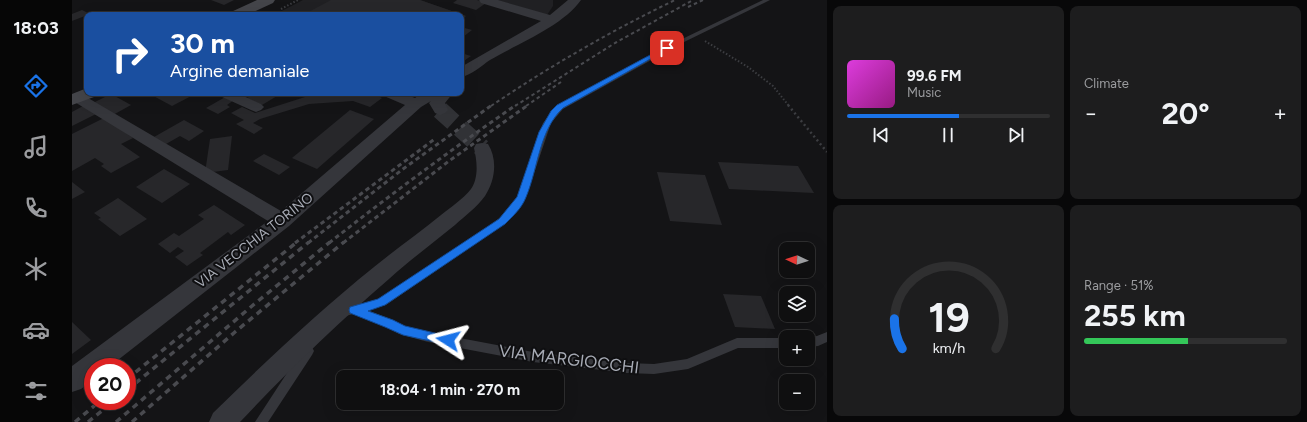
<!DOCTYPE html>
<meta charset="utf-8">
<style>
:root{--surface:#0f0f10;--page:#1d1d1e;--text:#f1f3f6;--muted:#9b9c9f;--line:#2f2f30;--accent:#1a73e8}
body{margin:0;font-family:Figtree,sans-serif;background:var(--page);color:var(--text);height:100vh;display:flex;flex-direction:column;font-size:15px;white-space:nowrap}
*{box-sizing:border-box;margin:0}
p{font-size:13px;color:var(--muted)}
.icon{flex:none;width:22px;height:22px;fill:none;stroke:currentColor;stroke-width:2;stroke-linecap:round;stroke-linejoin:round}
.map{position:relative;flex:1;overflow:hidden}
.details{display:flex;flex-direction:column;gap:6px;padding:6px;background:#080809;width:480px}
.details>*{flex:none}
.hud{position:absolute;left:12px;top:12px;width:380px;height:84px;border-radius:8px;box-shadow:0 4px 16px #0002,0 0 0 1px var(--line);background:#1a4fa0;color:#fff;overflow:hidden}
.needle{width:26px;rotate:274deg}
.buttons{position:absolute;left:707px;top:242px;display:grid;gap:8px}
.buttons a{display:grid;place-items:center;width:36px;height:36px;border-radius:8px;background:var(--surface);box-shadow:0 4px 16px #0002,0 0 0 1px var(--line);font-size:20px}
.speed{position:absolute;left:12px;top:358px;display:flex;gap:8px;font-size:20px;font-weight:700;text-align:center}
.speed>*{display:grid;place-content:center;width:52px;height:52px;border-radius:50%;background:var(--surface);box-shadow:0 4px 16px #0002,0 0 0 1px var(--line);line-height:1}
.speed .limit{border:6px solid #d22;background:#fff;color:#111}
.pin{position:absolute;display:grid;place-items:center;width:34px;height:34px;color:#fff;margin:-17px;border-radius:8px;box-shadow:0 2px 6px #0006}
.me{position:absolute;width:44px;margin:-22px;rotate:279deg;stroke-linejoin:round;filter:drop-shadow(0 0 3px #0008)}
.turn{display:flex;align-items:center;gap:14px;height:84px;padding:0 20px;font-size:18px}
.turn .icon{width:52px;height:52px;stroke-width:2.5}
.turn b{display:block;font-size:28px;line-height:34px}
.big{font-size:30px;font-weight:700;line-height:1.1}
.details .tile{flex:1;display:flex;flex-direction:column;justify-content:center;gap:6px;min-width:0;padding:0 14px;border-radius:8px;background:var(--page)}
.details .dial{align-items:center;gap:0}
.dial svg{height:104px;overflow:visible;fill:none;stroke:var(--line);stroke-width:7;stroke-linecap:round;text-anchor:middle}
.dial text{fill:var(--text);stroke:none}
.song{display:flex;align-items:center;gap:12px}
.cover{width:48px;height:48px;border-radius:6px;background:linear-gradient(135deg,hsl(300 70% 55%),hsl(310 70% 35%))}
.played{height:4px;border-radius:2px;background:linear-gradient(90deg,var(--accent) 55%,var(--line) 55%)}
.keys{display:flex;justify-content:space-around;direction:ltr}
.heat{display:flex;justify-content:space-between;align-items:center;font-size:22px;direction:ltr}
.charge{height:6px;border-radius:3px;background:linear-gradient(90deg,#34c759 51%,var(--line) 0)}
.details .tiles{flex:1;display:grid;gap:6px;grid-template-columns:repeat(2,1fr)}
.trip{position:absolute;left:264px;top:370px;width:228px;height:40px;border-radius:8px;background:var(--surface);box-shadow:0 4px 16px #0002,0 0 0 1px var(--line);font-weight:700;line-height:40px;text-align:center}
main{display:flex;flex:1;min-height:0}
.menu{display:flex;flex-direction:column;width:72px;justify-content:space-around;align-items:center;background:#060606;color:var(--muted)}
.menu .icon{width:28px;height:28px}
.menu .on{color:var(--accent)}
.menu b{font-size:18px;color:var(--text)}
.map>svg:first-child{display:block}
</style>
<main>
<nav class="menu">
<b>18:03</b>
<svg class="icon on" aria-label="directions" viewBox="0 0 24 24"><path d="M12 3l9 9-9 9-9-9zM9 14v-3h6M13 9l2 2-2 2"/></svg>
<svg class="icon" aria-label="music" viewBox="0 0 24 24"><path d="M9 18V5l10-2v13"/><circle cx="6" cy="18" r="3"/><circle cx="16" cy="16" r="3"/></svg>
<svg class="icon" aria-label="phone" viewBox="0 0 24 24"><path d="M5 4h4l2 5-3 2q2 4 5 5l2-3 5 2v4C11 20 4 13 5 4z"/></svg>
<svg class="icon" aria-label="climate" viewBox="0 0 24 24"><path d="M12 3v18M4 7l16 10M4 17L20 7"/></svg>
<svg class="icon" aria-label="car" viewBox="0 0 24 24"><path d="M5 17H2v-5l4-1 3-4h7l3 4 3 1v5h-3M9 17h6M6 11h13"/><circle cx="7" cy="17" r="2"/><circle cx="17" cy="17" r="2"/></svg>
<svg class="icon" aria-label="filters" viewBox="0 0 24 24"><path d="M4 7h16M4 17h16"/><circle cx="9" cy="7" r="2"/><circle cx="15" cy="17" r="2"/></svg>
</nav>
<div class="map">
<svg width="755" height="422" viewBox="0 0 755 422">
<rect width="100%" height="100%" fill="#141416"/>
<!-- built -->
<g fill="#202023">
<polygon points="231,0 348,0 394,16 389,19 389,15 202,15"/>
<polygon points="425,0 481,0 481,6 475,15"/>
</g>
<!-- building -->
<g fill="#27272a">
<polygon points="139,0 162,0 152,5"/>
<polygon points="259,0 348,0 394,16 389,19 389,15 231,15"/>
<polygon points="385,0 405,0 414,3 404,10 381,3"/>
<polygon points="10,10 18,14 0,21 0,14"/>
<polygon points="389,27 400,30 391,37 389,36"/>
<polygon points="389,53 399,56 389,63"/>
<polygon points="76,93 125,93 100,106"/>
<polygon points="184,93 199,93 205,96 190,105 175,98"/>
<polygon points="290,93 299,93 310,98 298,107 281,101 237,104 188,119 181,123 191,128 182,134 164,124 172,120 159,113 170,107 183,113 233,97 288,94"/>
<polygon points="39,94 59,105 41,115 21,103"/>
<polygon points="155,96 162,100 155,105 158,107 146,114 134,108"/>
<polygon points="11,106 24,114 0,126 0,112"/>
<polygon points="278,110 302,119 245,169 220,158"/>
<polygon points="32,118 61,138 49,144 68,157 39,173 29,166 32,164 23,158 0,171 0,134"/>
<polygon points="112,120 132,131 117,141 108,136 94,144 82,137"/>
<polygon points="160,136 156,170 133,173 138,139"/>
<polygon points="192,154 218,167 207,175 181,161"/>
<polygon points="646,162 726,166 742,193 657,189"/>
<polygon points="92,169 118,184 90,203 64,187"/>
<polygon points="585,172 633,175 650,225 598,221"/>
<polygon points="0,182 13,192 0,199"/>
<polygon points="46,198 75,219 48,236 26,219 29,218 22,213"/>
<polygon points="142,205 173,225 159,235 156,232 128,253 131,255 115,266 103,257 112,251 106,247 98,253 86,244 102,233 107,236 132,219 126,215"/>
<polygon points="651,294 689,296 703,329 663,327"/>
<polygon points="0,322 19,340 0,354"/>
</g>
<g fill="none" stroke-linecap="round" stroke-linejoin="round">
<!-- street-tunnel -->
<polyline stroke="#313236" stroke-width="18" stroke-dasharray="18 9" stroke-linecap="butt" points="368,110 410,148"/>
<!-- path-far1 -->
<g stroke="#3c3d41" stroke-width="2" stroke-dasharray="1.5 2" stroke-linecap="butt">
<polyline points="209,9 226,0"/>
<polyline points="633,41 676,67 701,86 717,106"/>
</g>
<!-- path -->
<polyline stroke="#3c3d41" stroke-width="2.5" stroke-dasharray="2 3" stroke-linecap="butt" points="716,105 755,152"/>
<!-- lane -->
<g fill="#35363b" fill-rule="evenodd">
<polygon points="691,0 698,0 610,43 491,109 479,123 454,197 441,216 422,231 314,305 295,310 321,320 333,327 356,332 461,352 555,363 582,364 615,359 665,338 714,338 714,348 666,348 616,369 582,374 555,373 461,362 356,342 327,334 313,326 281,314 270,317 266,316 265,313 266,310 307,299 416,227 435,212 446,196 471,123 485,105 606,41"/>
<polygon points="755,332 755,342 746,346 736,347 736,337 745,336"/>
<polygon points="236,346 240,347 242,351 240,355 196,422 183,422 232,347"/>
</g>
<!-- street -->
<g fill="#35363b" fill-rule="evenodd">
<path d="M407,0H426L478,15L496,0H509C491,26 445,44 418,60C409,66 400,75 389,77V67L469,21L409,3Z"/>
<polygon points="6,93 11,95 209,211 333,105 312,96 310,93 330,93 343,98 350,93 381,93 373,103 376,110 373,113 368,115 363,113 357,103 359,101 349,107 217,226 37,367 21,367 21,380 9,389 0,392 0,366 196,221 1,101 0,96"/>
<polygon points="146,93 165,93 189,104 192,107 189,110 184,112 179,110 148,96"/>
<path d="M410,143L416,144C426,160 423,181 413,196C405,207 393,216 383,225C361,243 338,260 317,279C265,324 215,372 168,422H137L141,413C193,362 246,312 302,267C324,249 347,233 369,215C379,207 391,199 399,189C407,177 405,161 402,148L404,144Z"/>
</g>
<!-- secondary -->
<g fill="#44454a" fill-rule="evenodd">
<polygon points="185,0 203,0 201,3 175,15 157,15 159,12"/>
<polygon points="15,88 15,93 25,93 22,97 0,105 0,94"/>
</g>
<!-- rail-far2 -->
<g stroke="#494a4f" stroke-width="2" stroke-dasharray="3.5 3" stroke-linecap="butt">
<polyline points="616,7 631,0"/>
<path d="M419,106C478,66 539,31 603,0"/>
<polyline points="443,106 543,43 621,0"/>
<polyline points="454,106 489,82"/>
</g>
<!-- rail-far1 -->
<g stroke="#494a4f" stroke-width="3" stroke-dasharray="4.5 3.5" stroke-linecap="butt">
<polyline points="223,243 364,138"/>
<polyline points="236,243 331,169 420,105"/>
<path d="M257,243C318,195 380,149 444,105"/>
<polyline points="271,243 377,161 456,105"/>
</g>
<!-- rail -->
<g stroke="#494a4f" stroke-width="3.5" stroke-dasharray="6 5" stroke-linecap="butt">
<polyline points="55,379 225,242"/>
<polyline points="55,390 237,242"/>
<polyline points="3,422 28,401"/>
<polyline points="16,422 42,401"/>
<polyline points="44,422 180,306 258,242"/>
<polyline points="60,422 163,332 272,242"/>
</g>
</g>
<!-- route -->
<path fill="#1a73e8" stroke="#114b97" d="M593,47L598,48L491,108C467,130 466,169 454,197C450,208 441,216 433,224L313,305L296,311L321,320L333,326L380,337L382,340L380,344L376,345L331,335L313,327L278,313L277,310L278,307L306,299L427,219L445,197L467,132L479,111L485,105Z"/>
<g text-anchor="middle" stroke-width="4" stroke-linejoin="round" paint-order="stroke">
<!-- street labels -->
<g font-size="14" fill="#a7abb5" stroke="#0f0f11">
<text transform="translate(182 240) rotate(-38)" y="5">VIA VECCHIA TORINO</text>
</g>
<!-- near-street labels -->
<g font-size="17" fill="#a7abb5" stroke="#0f0f11">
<text transform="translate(497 359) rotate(7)" y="6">VIA MARGIOCCHI</text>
</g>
</g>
</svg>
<div class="buttons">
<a><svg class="needle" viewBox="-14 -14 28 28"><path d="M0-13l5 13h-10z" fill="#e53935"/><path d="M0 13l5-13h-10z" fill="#9b9c9f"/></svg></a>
<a><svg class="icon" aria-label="layers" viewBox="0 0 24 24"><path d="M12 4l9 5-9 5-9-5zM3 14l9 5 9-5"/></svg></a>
<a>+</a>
<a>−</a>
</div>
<div class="speed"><div class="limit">20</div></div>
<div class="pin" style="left:595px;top:48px;background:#d93025"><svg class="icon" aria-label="arrive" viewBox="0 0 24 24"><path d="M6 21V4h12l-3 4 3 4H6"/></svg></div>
<svg class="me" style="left:376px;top:340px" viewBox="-20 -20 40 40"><path d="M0-17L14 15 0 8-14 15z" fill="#1a73e8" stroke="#fff" stroke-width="4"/></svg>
<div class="trip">18:04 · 1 min · 270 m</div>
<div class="hud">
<div class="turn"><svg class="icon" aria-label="right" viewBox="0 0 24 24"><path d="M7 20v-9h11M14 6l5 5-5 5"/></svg><div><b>30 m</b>Argine demaniale</div></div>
</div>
</div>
<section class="details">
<div class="tiles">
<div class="tile">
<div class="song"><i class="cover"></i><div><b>99.6 FM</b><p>Music</p></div></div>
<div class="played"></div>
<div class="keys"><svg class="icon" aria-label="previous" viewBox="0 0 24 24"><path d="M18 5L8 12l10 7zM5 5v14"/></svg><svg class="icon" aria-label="pause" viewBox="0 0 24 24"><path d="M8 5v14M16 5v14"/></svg><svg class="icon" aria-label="next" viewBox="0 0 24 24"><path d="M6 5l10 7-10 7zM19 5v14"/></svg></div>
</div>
<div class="tile"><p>Climate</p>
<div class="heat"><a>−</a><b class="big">20°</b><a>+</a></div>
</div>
<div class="tile dial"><svg viewBox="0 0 100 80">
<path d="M14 69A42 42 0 1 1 86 69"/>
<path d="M14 69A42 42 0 0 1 8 46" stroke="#1a73e8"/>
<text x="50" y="56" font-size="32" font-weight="700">19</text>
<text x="50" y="72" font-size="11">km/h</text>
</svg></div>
<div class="tile"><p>Range · 51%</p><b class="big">255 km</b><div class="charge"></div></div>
</div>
</section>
</main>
